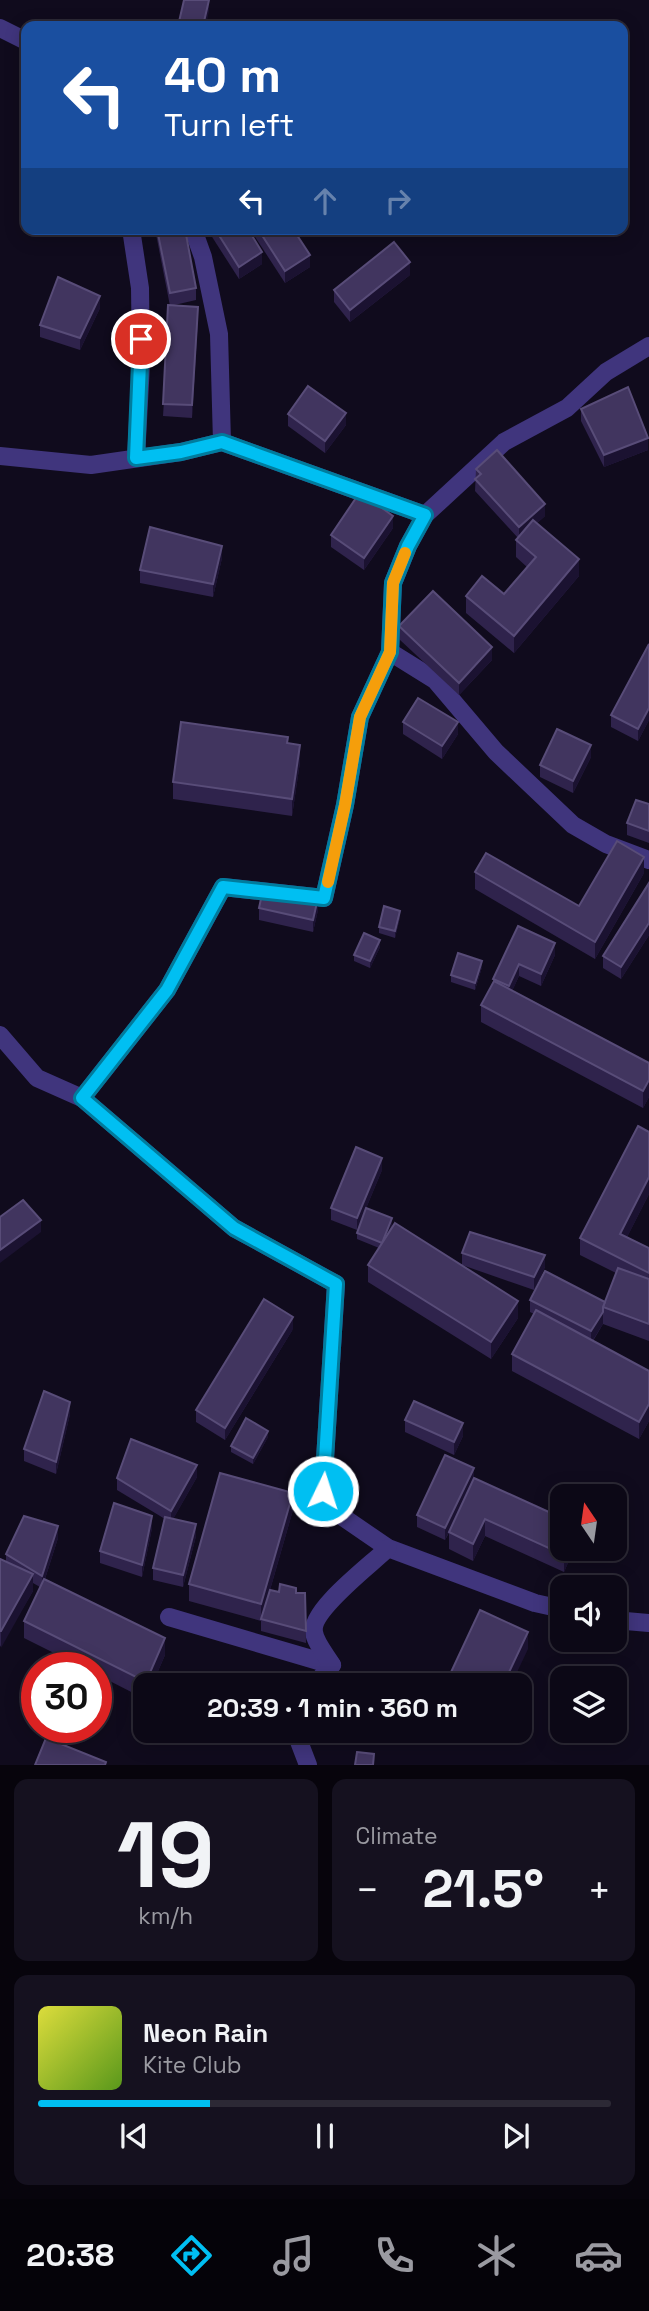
<!DOCTYPE html>
<meta charset="utf-8">
<style>
:root{--surface:#0c0816;--page:#15111f;--text:#f1f3f6;--muted:#9a9aa1;--line:#2c2935;--accent:#00bff2}
body{margin:0;font-family:"Space Grotesk",sans-serif;background:var(--page);color:var(--text);height:100vh;display:flex;flex-direction:column;font-size:26px;white-space:nowrap}
*{box-sizing:border-box;margin:0}
p{font-size:23px;color:var(--muted)}
.icon{flex:none;width:38px;height:38px;fill:none;stroke:currentColor;stroke-width:2;stroke-linecap:round;stroke-linejoin:round}
.map{position:relative;height:1765px;overflow:hidden}
.details{display:flex;flex-direction:column;gap:14px;padding:14px;background:#07040c;flex:1}
.details>*{flex:none}
.hud{position:absolute;left:21px;top:21px;width:607px;height:214px;border-radius:14px;box-shadow:0 4px 18px #0003,0 0 0 2px var(--line);background:#1a4fa0;color:#fff;overflow:hidden}
.needle{width:46px;rotate:347deg}
.controls{position:absolute;left:550px;top:1484px;display:grid;gap:14px}
.controls a{display:grid;place-items:center;width:77px;height:77px;border-radius:14px;background:var(--surface);box-shadow:0 4px 18px #0003,0 0 0 2px var(--line);font-size:35px}
.speed{position:absolute;left:21px;top:1652px;display:flex;gap:14px;font-size:35px;font-weight:700;text-align:center}
.speed>*{display:grid;place-content:center;width:91px;height:91px;border-radius:50%;background:var(--surface);box-shadow:0 4px 18px #0003,0 0 0 2px var(--line);line-height:1}
.speed .limit{border:10px solid #d22;background:#fff;color:#111}
.pin{position:absolute;display:grid;place-items:center;width:60px;height:60px;color:#fff;margin:-30px;border:4px solid #fff;border-radius:50%;box-shadow:0 2px 7px #0007}
.me{position:absolute;width:77px;margin:-38px;rotate:4deg;stroke-linejoin:round;filter:drop-shadow(0 0 5px #0008)}
.turn{display:flex;align-items:center;gap:24px;height:147px;padding:0 28px;font-size:32px}
.turn .icon{width:91px;height:91px;stroke-width:2.5}
.turn b{display:block;font-size:49px;line-height:60px}
.lanes{display:flex;align-items:center;height:66px;padding:0 28px;background:#0003;justify-content:center;gap:35px;direction:ltr}
.lanes .off{opacity:.35}
.big{font-size:52px;font-weight:600;line-height:1.1}
.details .tile{flex:1;display:flex;flex-direction:column;justify-content:center;gap:10px;min-width:0;padding:0 24px;border-radius:14px;background:var(--page)}
.details .dial{align-items:center;gap:0}
.dial b{font-size:91px;line-height:1}
.song{display:flex;align-items:center;gap:21px}
.cover{width:84px;height:84px;border-radius:10px;background:linear-gradient(135deg,hsl(60 70% 55%),hsl(90 70% 35%))}
.played{height:7px;border-radius:4px;background:linear-gradient(90deg,var(--accent) 30%,var(--line) 30%)}
.keys{display:flex;justify-content:space-around;direction:ltr}
.heat{display:flex;justify-content:space-between;align-items:center;font-size:38px;direction:ltr}
.details .tiles{flex:1;display:grid;gap:14px;grid-template-columns:1fr 1fr}
.tile:last-child{grid-column:span 2}
.trip{position:absolute;left:133px;top:1673px;width:399px;height:70px;border-radius:14px;background:var(--surface);box-shadow:0 4px 18px #0003,0 0 0 2px var(--line);font-weight:600;line-height:70px;text-align:center}
.tab-bar{display:flex;height:112px;justify-content:space-around;align-items:center;background:#050309;color:var(--muted)}
.tab-bar .icon{width:49px;height:49px}
.tab-bar .on{color:var(--accent)}
.tab-bar b{font-size:32px;color:var(--text)}
.map>svg:first-child{display:block}
</style>
<div class="map">
<svg width="649" height="1765" viewBox="0 0 649 1765">
<rect width="100%" height="100%" fill="#100b1d"/>
<g fill="none" stroke-linecap="round" stroke-linejoin="round">
<!-- minor -->
<g stroke="#40357d" stroke-width="18">
<polyline points="0,28 26,41"/>
<polyline points="131,229 140,288 141,364 136,458"/>
<polyline points="193,229 203,257 219,334 222,442"/>
<polyline points="0,456 91,465 181,452 222,442 425,515"/>
<polyline points="390,652 435,680 496,752 573,825 606,844 649,860"/>
<polyline points="0,1035 37,1078 82,1098"/>
<polyline points="562,1609 535,1603 388,1548 334,1511 323,1491 336,1284 234,1228 82,1098 167,990 223,887 324,898 345,805 360,717 390,652 393,583 408,546 425,515 504,442 567,408 606,372 649,346"/>
<polyline points="169,1617 332,1665"/>
<polyline points="614,1620 649,1623"/>
<path d="M314,1685L332,1665C326,1655 315,1642 314,1632C310,1610 372,1564 388,1548"/>
<polyline points="295,1731 308,1765"/>
</g>
</g>
<!-- wall -->
<g fill="#2f234c">
<polygon points="155,229 185,229 196,288 196,300 170,306 198,319 192,418 163,416 170,306"/>
<polygon points="207,229 248,229 262,264 239,279"/>
<polygon points="250,229 293,229 310,267 285,283"/>
<polygon points="410,275 350,322 334,302 334,290"/>
<polygon points="100,308 80,350 40,337 40,325"/>
<polygon points="581,409 648,450 604,467 581,421"/>
<polygon points="288,414 346,425 325,453 288,426"/>
<polygon points="476,469 545,516 536,524 579,576 514,653 466,613 466,596 504,594 527,567 516,557 516,540 518,538 475,491"/>
<polygon points="393,528 364,570 331,547 331,535"/>
<polygon points="222,558 213,597 140,583 140,570"/>
<polygon points="399,626 492,660 459,695 399,639"/>
<polygon points="649,644 649,720 638,741 611,727 611,715"/>
<polygon points="403,722 458,734 442,759 403,734"/>
<polygon points="288,744 300,762 292,816 173,799 173,782"/>
<polygon points="591,757 573,793 540,777 540,765"/>
<polygon points="649,804 649,843 627,835 627,823"/>
<polygon points="475,872 579,906 644,873 595,959 475,889"/>
<polygon points="649,883 649,935 621,979 603,968 603,956"/>
<polygon points="259,908 318,910 313,932 259,920"/>
<polygon points="400,917 395,938 379,933 379,927"/>
<polygon points="518,926 555,955 541,986 519,976 512,991 649,1063 649,1097 643,1108 481,1022 481,1005 493,982 493,979"/>
<polygon points="380,947 370,968 354,961 354,955"/>
<polygon points="482,967 475,990 451,982 451,975"/>
<polygon points="649,1132 649,1194 627,1237 649,1248 649,1341 603,1324 593,1341 649,1371 649,1421 639,1439 512,1371 512,1354 534,1314 530,1312 530,1300 605,1302 616,1273 580,1255 580,1238"/>
<polygon points="382,1170 357,1230 331,1220 331,1208"/>
<polygon points="392,1225 390,1231 462,1265 462,1253 545,1267 534,1290 462,1265 518,1318 491,1359 368,1282 368,1265 379,1248 357,1239 357,1233"/>
<polygon points="293,1329 225,1440 196,1422 196,1410"/>
<polygon points="70,1414 56,1474 24,1461 24,1449"/>
<polygon points="405,1420 463,1436 454,1455 405,1432"/>
<polygon points="268,1437 253,1464 231,1452 231,1446"/>
<polygon points="197,1477 173,1519 196,1536 183,1587 153,1580 153,1568 165,1519 117,1490 117,1478"/>
<polygon points="474,1480 562,1549 574,1549 564,1572 485,1536 473,1561 449,1549 449,1533 445,1540 417,1527 417,1515"/>
<polygon points="293,1510 270,1590 279,1592 305,1593 306,1643 261,1631 261,1620 261,1621 189,1601 189,1584"/>
<polygon points="152,1528 142,1577 100,1563 100,1551"/>
<polygon points="58,1538 45,1579 165,1655 152,1685 145,1685 145,1699 96,1674 96,1668 84,1668 24,1638 24,1621 40,1587 33,1583 33,1591 0,1647 0,1559 6,1561 6,1554"/>
<polygon points="463,1731 490,1731 485,1741"/>
</g>
<!-- shaded-wall -->
<g fill="#1b1231">
<polygon points="209,0 209,11 206,26 203,26"/>
<polygon points="262,252 262,264 239,279 239,267"/>
<polygon points="310,255 310,267 285,283 285,271"/>
<polygon points="410,262 410,275 350,322 350,310"/>
<polygon points="100,296 100,308 80,350 80,338"/>
<polygon points="198,307 198,319 192,418 192,405"/>
<polygon points="346,413 346,425 325,453 325,441"/>
<polygon points="648,438 648,450 604,467 604,455"/>
<polygon points="545,504 545,516 519,539 519,527"/>
<polygon points="393,516 393,528 364,570 364,558"/>
<polygon points="222,546 222,558 213,597 213,584"/>
<polygon points="579,559 579,576 514,653 514,636"/>
<polygon points="492,647 492,660 459,695 459,683"/>
<polygon points="649,708 649,720 638,741 638,729"/>
<polygon points="458,722 458,734 442,759 442,746"/>
<polygon points="300,745 300,762 292,816 292,799"/>
<polygon points="591,745 591,757 573,793 573,781"/>
<polygon points="644,857 644,873 595,959 595,942"/>
<polygon points="318,898 318,910 313,932 313,920"/>
<polygon points="400,911 400,917 395,938 395,931"/>
<polygon points="649,923 649,935 621,979 621,967"/>
<polygon points="380,940 380,947 370,968 370,961"/>
<polygon points="555,943 555,955 541,986 541,974"/>
<polygon points="482,961 482,967 475,990 475,983"/>
<polygon points="519,964 519,976 509,998 509,986"/>
<polygon points="649,1080 649,1097 643,1108 643,1091"/>
<polygon points="382,1158 382,1170 357,1230 357,1218"/>
<polygon points="649,1177 649,1194 620,1251 620,1234"/>
<polygon points="392,1218 392,1225 382,1250 382,1243"/>
<polygon points="41,1220 41,1232 0,1263 0,1250"/>
<polygon points="545,1255 545,1267 534,1290 534,1277"/>
<polygon points="518,1301 518,1318 491,1359 491,1342"/>
<polygon points="603,1312 603,1324 591,1343 591,1331"/>
<polygon points="293,1317 293,1329 225,1440 225,1428"/>
<polygon points="70,1402 70,1414 56,1474 56,1462"/>
<polygon points="649,1404 649,1421 639,1439 639,1422"/>
<polygon points="463,1423 463,1436 454,1455 454,1442"/>
<polygon points="268,1431 268,1437 253,1464 253,1458"/>
<polygon points="197,1465 197,1477 171,1523 171,1511"/>
<polygon points="474,1468 474,1481 445,1540 445,1528"/>
<polygon points="293,1493 293,1510 261,1621 261,1604"/>
<polygon points="152,1516 152,1528 142,1577 142,1565"/>
<polygon points="485,1519 485,1536 473,1561 473,1544"/>
<polygon points="196,1524 196,1536 183,1587 183,1575"/>
<polygon points="58,1526 58,1538 42,1588 42,1576"/>
<polygon points="567,1549 574,1549 564,1572 564,1555"/>
<polygon points="33,1574 33,1591 1,1648 1,1631"/>
<polygon points="528,1632 528,1649 511,1685 503,1685"/>
<polygon points="165,1638 165,1655 152,1685 146,1685 146,1682"/>
<polygon points="485,1731 490,1731 485,1741"/>
</g>
<!-- building -->
<g fill="#41355f" stroke="#584c78" stroke-width="2">
<polygon points="184,0 209,0 203,26 178,26"/>
<polygon points="157,229 185,229 196,288 170,293"/>
<polygon points="215,229 248,229 262,252 239,267"/>
<polygon points="258,229 293,229 310,255 285,271"/>
<polygon points="394,242 410,262 350,310 334,290"/>
<polygon points="58,277 100,296 80,338 40,325"/>
<polygon points="168,305 198,307 192,405 163,404"/>
<polygon points="308,386 346,413 325,441 288,414"/>
<polygon points="628,387 648,438 604,455 581,409"/>
<polygon points="497,450 545,504 519,527 475,479 481,474 476,469"/>
<polygon points="360,492 393,516 364,558 331,535"/>
<polygon points="533,520 579,559 514,636 466,596 482,576 504,594 536,557 516,540"/>
<polygon points="150,527 222,546 213,584 140,570"/>
<polygon points="433,591 492,647 459,683 399,626"/>
<polygon points="649,644 649,708 638,729 611,715"/>
<polygon points="418,698 458,722 442,746 403,722"/>
<polygon points="181,722 288,737 287,743 300,745 292,799 173,782"/>
<polygon points="557,729 591,745 573,781 540,765"/>
<polygon points="636,800 649,804 649,831 627,823"/>
<polygon points="617,841 644,857 595,942 475,872 486,853 579,906"/>
<polygon points="649,883 649,923 621,967 603,956"/>
<polygon points="264,885 318,898 313,920 259,908"/>
<polygon points="384,906 400,911 395,931 379,927"/>
<polygon points="518,926 555,943 541,974 519,964 509,986 493,979"/>
<polygon points="364,933 380,940 370,961 354,955"/>
<polygon points="458,953 482,961 475,983 451,975"/>
<polygon points="494,981 649,1063 649,1080 643,1091 481,1005"/>
<polygon points="638,1126 649,1132 649,1177 620,1234 649,1248 649,1273 580,1238"/>
<polygon points="356,1147 382,1158 357,1218 331,1208"/>
<polygon points="23,1200 41,1220 0,1250 0,1217"/>
<polygon points="366,1208 392,1218 382,1243 357,1233"/>
<polygon points="395,1223 518,1301 491,1342 368,1265"/>
<polygon points="470,1232 545,1255 534,1277 462,1253"/>
<polygon points="618,1268 649,1279 649,1324 603,1307"/>
<polygon points="545,1271 605,1302 603,1307 603,1312 591,1331 530,1300"/>
<polygon points="264,1299 293,1317 225,1428 196,1410"/>
<polygon points="536,1310 649,1371 649,1404 639,1422 512,1354"/>
<polygon points="44,1391 70,1402 56,1462 24,1449"/>
<polygon points="414,1401 463,1423 454,1442 405,1420"/>
<polygon points="246,1418 268,1431 253,1458 231,1446"/>
<polygon points="131,1439 197,1465 171,1511 117,1478"/>
<polygon points="445,1455 474,1468 445,1528 417,1515"/>
<polygon points="220,1473 293,1493 261,1604 189,1584"/>
<polygon points="474,1478 562,1518 562,1549 567,1549 564,1555 485,1519 473,1544 449,1532"/>
<polygon points="114,1503 152,1516 142,1565 100,1551"/>
<polygon points="24,1516 58,1526 42,1576 6,1554"/>
<polygon points="165,1517 196,1524 183,1575 153,1568"/>
<polygon points="0,1559 33,1574 1,1631 0,1631"/>
<polygon points="44,1579 165,1638 146,1682 24,1621"/>
<polygon points="280,1584 296,1588 296,1593 305,1593 306,1631 261,1619 270,1590 279,1592"/>
<polygon points="480,1610 528,1632 503,1685 445,1685"/>
<polygon points="46,1738 106,1762 105,1765 35,1765"/>
<polygon points="357,1752 374,1754 373,1765 355,1765"/>
</g>
<g fill="none" stroke-linecap="round" stroke-linejoin="round">
<!-- route casing -->
<g stroke="#007c9d" stroke-width="18">
<polyline id="route" points="141,339 136,458 181,452 222,442 425,515 408,546 393,583 390,652 360,717 345,805 324,898 223,887 167,990 82,1098 234,1228 336,1284 323,1491"/>
</g>
<!-- route -->
<use href="#route" stroke="#00bff2" stroke-width="12"/>
<!-- slow -->
<polyline stroke="#f59e0b" stroke-width="12" points="328,882 345,805 360,717 390,652 393,583 405,553"/>
</g>
</svg>
<div class="controls">
<a><svg class="needle" viewBox="-14 -14 28 28"><path d="M0-13l5 13h-10z" fill="#e53935"/><path d="M0 13l5-13h-10z" fill="#9a9aa1"/></svg></a>
<a><svg class="icon" aria-label="sound" viewBox="0 0 24 24"><path d="M4 9h4l5-4v14l-5-4H4zM17 9q2 3 0 6"/></svg></a>
<a><svg class="icon" aria-label="layers" viewBox="0 0 24 24"><path d="M12 4l9 5-9 5-9-5zM3 14l9 5 9-5"/></svg></a>
</div>
<div class="speed"><div class="limit">30</div></div>
<div class="pin" style="left:141px;top:339px;background:#d93025"><svg class="icon" aria-label="arrive" viewBox="0 0 24 24"><path d="M6 21V4h12l-3 4 3 4H6"/></svg></div>
<svg class="me" style="left:323px;top:1491px" viewBox="-20 -20 40 40"><circle r="17" fill="#00bff2" stroke="#fff" stroke-width="3"/><path d="M0-11L8 9 0 5-8 9z" fill="#fff"/></svg>
<div class="trip">20:39 · 1 min · 360 m</div>
<div class="hud">
<div class="turn"><svg class="icon" aria-label="left" viewBox="0 0 24 24"><path d="M17 20v-9H6M10 6l-5 5 5 5"/></svg><div><b>40 m</b>Turn left</div></div>
<div class="lanes"><svg class="icon" aria-label="left" viewBox="0 0 24 24"><path d="M17 20v-9H6M10 6l-5 5 5 5"/></svg><svg class="icon off" aria-label="ahead" viewBox="0 0 24 24"><path d="M12 20V5M6 11l6-6 6 6"/></svg><svg class="icon off" aria-label="right" viewBox="0 0 24 24"><path d="M7 20v-9h11M14 6l5 5-5 5"/></svg></div>
</div>
</div>
<section class="details">
<div class="tiles">
<div class="tile dial"><b>19</b><p>km/h</p></div>
<div class="tile"><p>Climate</p>
<div class="heat"><a>−</a><b class="big">21.5°</b><a>+</a></div>
</div>
<div class="tile">
<div class="song"><i class="cover"></i><div><b>Neon Rain</b><p>Kite Club</p></div></div>
<div class="played"></div>
<div class="keys"><svg class="icon" aria-label="previous" viewBox="0 0 24 24"><path d="M18 5L8 12l10 7zM5 5v14"/></svg><svg class="icon" aria-label="pause" viewBox="0 0 24 24"><path d="M8 5v14M16 5v14"/></svg><svg class="icon" aria-label="next" viewBox="0 0 24 24"><path d="M6 5l10 7-10 7zM19 5v14"/></svg></div>
</div>
</div>
</section>
<nav class="tab-bar">
<b>20:38</b>
<svg class="icon on" aria-label="directions" viewBox="0 0 24 24"><path d="M12 3l9 9-9 9-9-9zM9 14v-3h6M13 9l2 2-2 2"/></svg>
<svg class="icon" aria-label="music" viewBox="0 0 24 24"><path d="M9 18V5l10-2v13"/><circle cx="6" cy="18" r="3"/><circle cx="16" cy="16" r="3"/></svg>
<svg class="icon" aria-label="phone" viewBox="0 0 24 24"><path d="M5 4h4l2 5-3 2q2 4 5 5l2-3 5 2v4C11 20 4 13 5 4z"/></svg>
<svg class="icon" aria-label="climate" viewBox="0 0 24 24"><path d="M12 3v18M4 7l16 10M4 17L20 7"/></svg>
<svg class="icon" aria-label="car" viewBox="0 0 24 24"><path d="M5 17H2v-5l4-1 3-4h7l3 4 3 1v5h-3M9 17h6M6 11h13"/><circle cx="7" cy="17" r="2"/><circle cx="17" cy="17" r="2"/></svg>
</nav>
